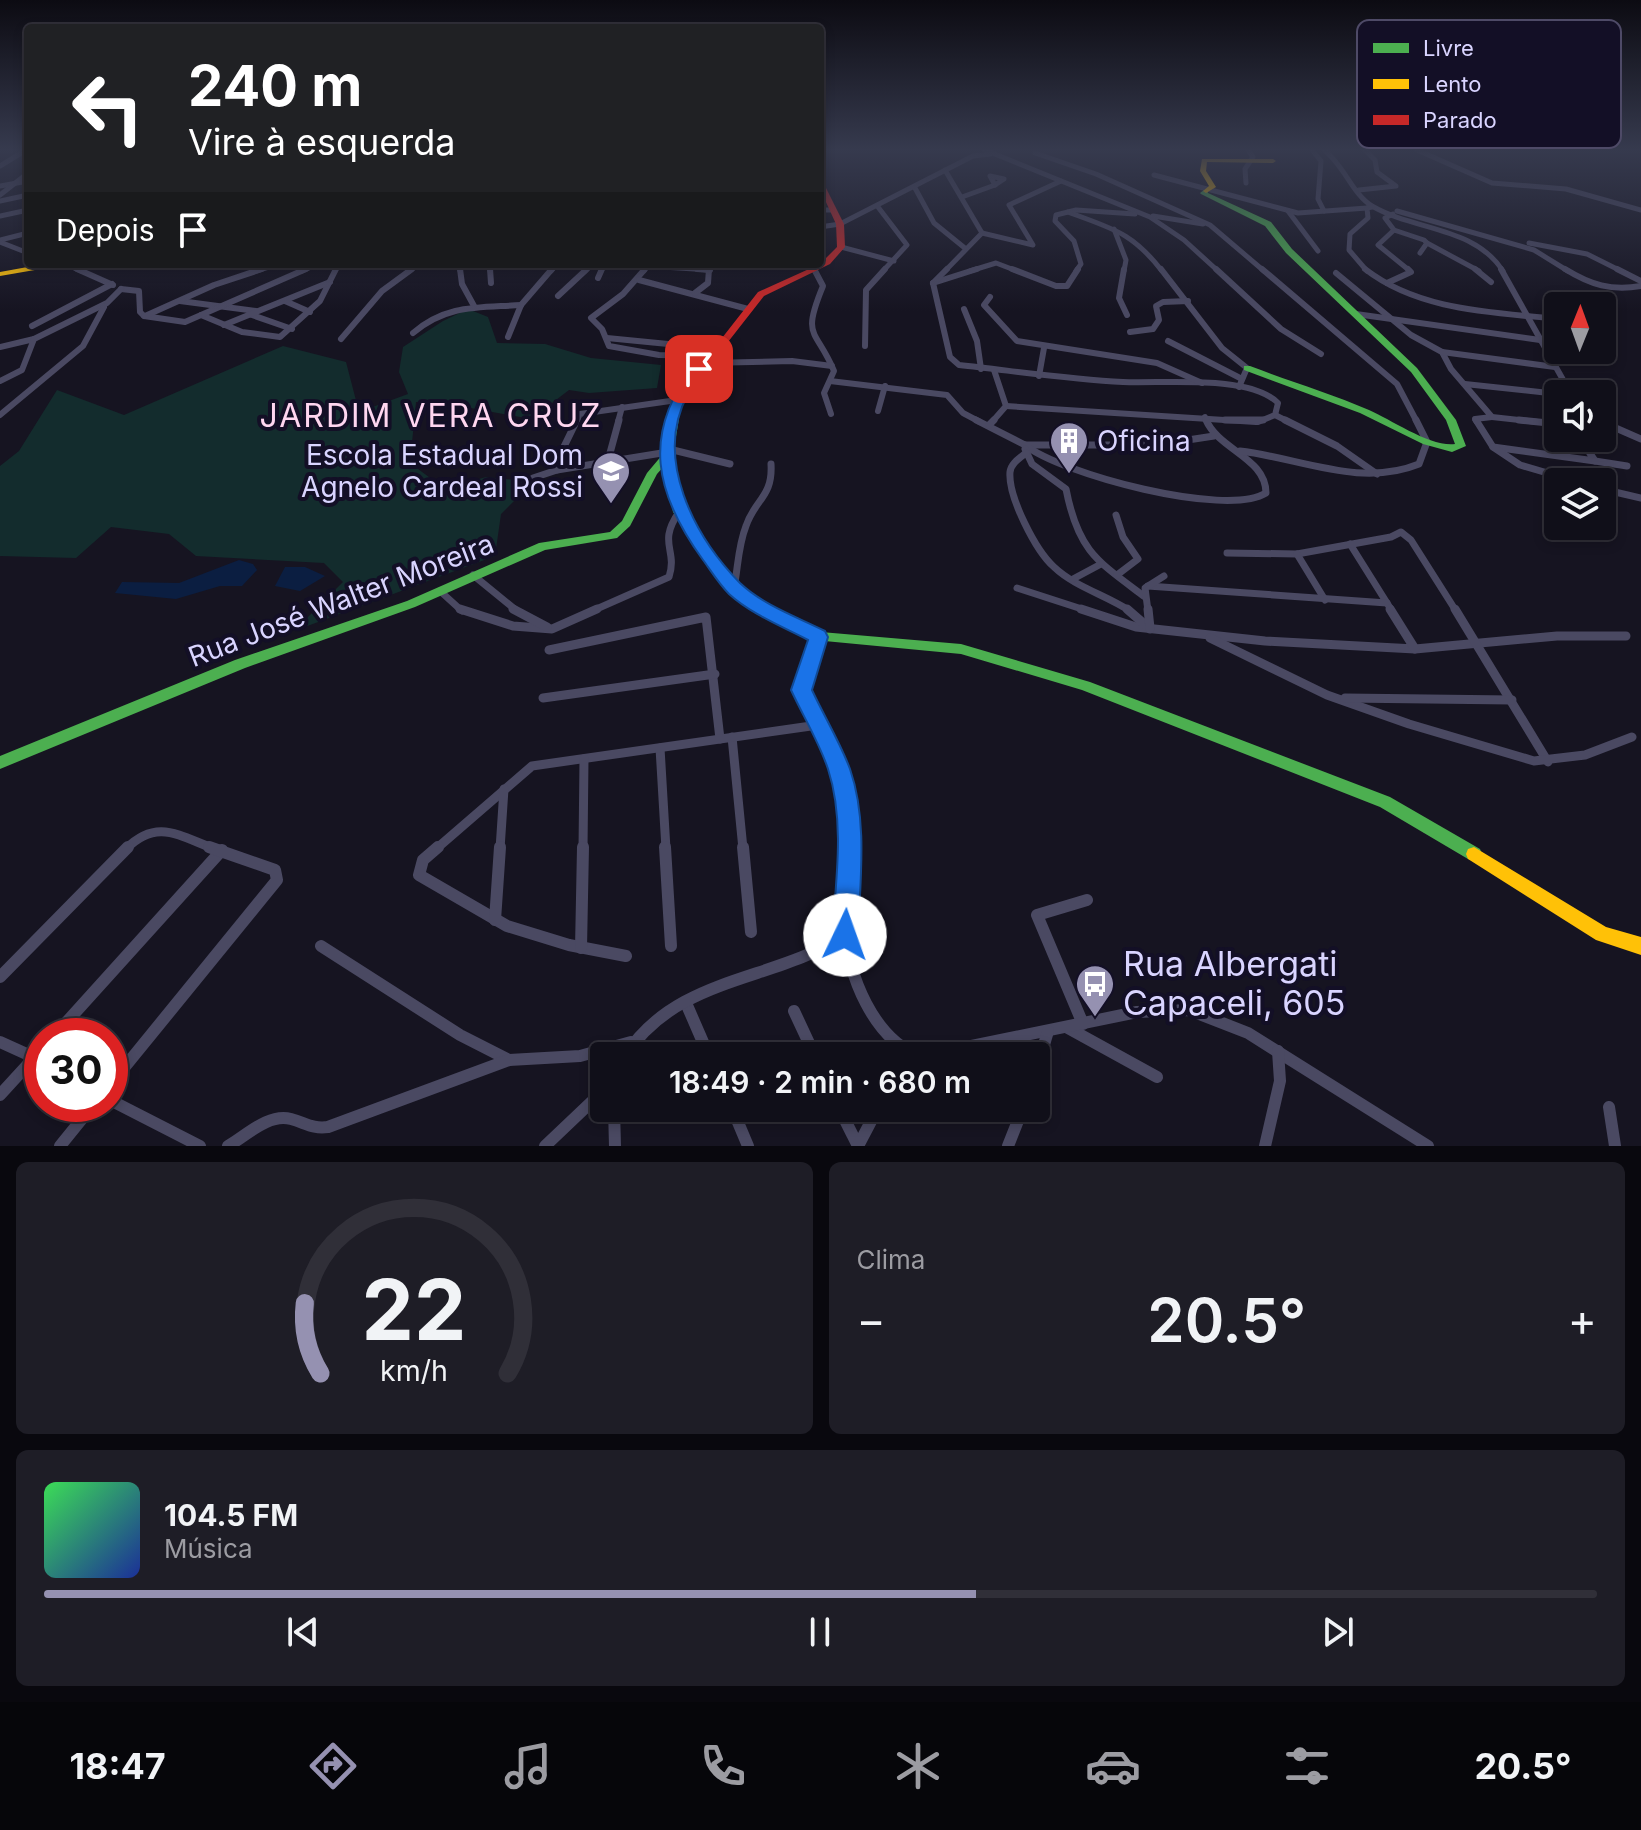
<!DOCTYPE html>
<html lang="pt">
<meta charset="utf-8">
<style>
:root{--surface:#100f19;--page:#1e1d26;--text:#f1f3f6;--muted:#9c9ca2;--line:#302f38;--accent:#9591b1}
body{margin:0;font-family:Inter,sans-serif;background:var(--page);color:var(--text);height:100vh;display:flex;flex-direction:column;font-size:30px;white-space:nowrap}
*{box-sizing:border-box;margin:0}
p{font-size:26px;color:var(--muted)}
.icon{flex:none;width:44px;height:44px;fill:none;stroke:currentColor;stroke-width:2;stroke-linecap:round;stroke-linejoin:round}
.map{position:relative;height:1146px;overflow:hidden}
.panel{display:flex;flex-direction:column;gap:16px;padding:16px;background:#09080e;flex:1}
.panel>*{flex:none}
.top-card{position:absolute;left:24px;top:24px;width:800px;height:244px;border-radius:8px;box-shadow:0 4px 12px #0003,0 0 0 2px var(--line);background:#202124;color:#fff;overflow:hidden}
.needle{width:52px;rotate:1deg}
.buttons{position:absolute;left:1544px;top:292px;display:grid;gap:16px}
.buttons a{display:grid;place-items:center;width:72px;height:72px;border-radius:8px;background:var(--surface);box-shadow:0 4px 12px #0003,0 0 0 2px var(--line);font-size:40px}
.speed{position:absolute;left:24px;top:1018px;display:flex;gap:16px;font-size:40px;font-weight:700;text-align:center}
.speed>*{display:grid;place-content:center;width:104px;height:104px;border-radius:50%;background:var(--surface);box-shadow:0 4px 12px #0003,0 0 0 2px var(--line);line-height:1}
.speed .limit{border:12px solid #d22;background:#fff;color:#111}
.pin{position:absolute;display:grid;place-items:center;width:68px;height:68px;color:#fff;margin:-34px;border-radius:16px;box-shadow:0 4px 12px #0006}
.me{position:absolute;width:88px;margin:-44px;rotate:3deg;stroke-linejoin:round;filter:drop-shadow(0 0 6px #0008)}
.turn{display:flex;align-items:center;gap:28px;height:168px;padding:0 32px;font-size:36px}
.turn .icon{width:104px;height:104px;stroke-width:2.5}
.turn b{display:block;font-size:56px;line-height:68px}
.then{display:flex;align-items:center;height:76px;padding:0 32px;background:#0003;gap:16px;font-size:30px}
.big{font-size:60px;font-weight:600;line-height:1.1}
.panel .widget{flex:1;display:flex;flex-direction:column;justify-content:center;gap:12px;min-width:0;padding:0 28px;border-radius:12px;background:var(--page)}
.panel .dial{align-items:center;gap:0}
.dial svg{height:208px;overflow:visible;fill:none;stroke:var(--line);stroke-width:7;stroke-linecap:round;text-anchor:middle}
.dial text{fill:var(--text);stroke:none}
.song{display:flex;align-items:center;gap:24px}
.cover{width:96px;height:96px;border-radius:12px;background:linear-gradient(135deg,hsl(130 70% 55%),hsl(230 70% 35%))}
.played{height:8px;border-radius:4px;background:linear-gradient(90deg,var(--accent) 60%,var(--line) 60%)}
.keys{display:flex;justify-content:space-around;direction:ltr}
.heat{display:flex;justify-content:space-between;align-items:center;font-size:44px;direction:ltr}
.panel .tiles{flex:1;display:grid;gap:16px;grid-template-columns:1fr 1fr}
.widget:last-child{grid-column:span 2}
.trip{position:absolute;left:590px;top:1042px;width:460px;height:80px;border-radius:8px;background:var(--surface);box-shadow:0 4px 12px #0003,0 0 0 2px var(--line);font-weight:600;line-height:80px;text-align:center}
.tab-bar{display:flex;height:128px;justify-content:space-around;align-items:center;background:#06060a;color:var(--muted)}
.tab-bar .icon{width:56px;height:56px}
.tab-bar .on{color:var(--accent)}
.tab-bar b{font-size:36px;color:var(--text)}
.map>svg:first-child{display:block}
</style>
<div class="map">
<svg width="1641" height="1146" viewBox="0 0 1641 1146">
<rect width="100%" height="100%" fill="#161421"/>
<!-- green -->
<polygon fill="#132c2d" points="468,309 488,317 497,343 545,344 591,358 661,365 657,388 589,393 569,390 531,419 460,406 416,402 410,463 445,489 486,477 533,482 501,514 495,556 294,631 343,582 324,563 196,556 169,534 111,527 76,558 0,556 0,466 19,451 57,390 124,415 283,346 346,362 359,412 408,394 399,372 403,347 443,321"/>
<!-- water -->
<g fill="#0b1e41">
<polygon points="239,560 253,564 257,570 242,586 220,586 176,599 115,593 122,582 179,583"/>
<polygon points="285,567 305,567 325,576 300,591 275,586"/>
</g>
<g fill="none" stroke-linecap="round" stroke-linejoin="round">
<!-- street-far4 -->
<g stroke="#4a4962" stroke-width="5">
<polyline points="985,150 1150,217 1184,240 1218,271"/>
<polyline points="1312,150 1321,161 1318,199 1324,211"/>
<path d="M1324,150C1344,165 1353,195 1372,206C1415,231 1474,226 1503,271"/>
<polyline points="1417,150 1492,183 1566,189 1641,210"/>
<polyline points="1035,153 1096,174 1210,225 1264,271"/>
<polyline points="0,166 26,150"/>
<polyline points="1154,175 1298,213 1367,208"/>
<polygon points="990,176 1004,179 995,185"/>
<polyline points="1246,183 1245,169 1253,157 1248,150"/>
<polyline points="0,186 28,181"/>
<polyline points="915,188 934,223 966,249"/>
<polyline points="1359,190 1396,186 1377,172 1375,160 1365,150"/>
<polyline points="0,195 28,173"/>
<polyline points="962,197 995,185"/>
<polyline points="0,201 28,195"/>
<polyline points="878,207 907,245 883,271"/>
<polyline points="820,210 832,210"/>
<polyline points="1288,211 1318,251"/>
<polyline points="1397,211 1534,250 1568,271"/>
<path d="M1068,212C1113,229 1132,232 1162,271"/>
<polyline points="1393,214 1385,218 1394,230 1378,245 1410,271"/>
<polyline points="0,216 28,210"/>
<polyline points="1153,216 1203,224"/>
<polyline points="820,227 840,224 973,156 990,154"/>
<polyline points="1114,229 1126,260 1124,271"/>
<polyline points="1394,230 1424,240 1427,243 1420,253"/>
<polyline points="982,233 1033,245 1009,205 1061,181"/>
<polyline points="0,240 28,233"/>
<polyline points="0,242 28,253"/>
<polyline points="1427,243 1479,271"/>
<polyline points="1529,243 1587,254 1621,271"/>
<polyline points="841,247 894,261"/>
<polyline points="65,264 81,271"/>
<polyline points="459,264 460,271"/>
<polyline points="490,264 490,271"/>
<polyline points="647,266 710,270"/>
<polyline points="256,271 278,264"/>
<polyline points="302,271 318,264"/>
<polyline points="335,271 339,264"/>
<polyline points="409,271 419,264"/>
<polyline points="551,271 557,264"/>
<polyline points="585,271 590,264"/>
<polyline points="601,271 605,264"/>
<polyline points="644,271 648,264"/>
<polyline points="709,271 710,264"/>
<polyline points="945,271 982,233 945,170"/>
<polyline points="970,271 996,263 1017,271"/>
<polyline points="1076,271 1081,264 1074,241 1055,221 1056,215 1076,210 1135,214"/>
<polyline points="1367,271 1349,250 1350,234 1368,218 1367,208 1372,207"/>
</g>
<!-- street-far3 -->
<g stroke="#4a4962" stroke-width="6">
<polyline points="77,269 113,285"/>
<polyline points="460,269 462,284 474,306"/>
<polyline points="490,269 491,283"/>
<polyline points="645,269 623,294 591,318 602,329 609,346 659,355 712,356"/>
<polyline points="697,269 710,270"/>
<path d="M814,269L823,286C801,339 816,328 834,371L824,393L831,414"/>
<polyline points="1012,269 1056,286 1067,286 1078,269"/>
<polyline points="1124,269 1119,298 1127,315"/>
<polyline points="1161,269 1222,348 1247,368 1239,387"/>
<polyline points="1216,269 1281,329 1321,354"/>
<polyline points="1262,269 1397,384 1417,422"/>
<path d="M1365,269C1419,311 1492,312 1558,319"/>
<polyline points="1475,269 1491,282"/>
<polyline points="1501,269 1571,394"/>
<path d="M1565,269C1591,285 1611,291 1641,286"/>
<polyline points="1617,269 1641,281"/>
<polyline points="1336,273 1411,335 1442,352 1451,369 1492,417 1475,419 1477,422"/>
<polyline points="598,278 602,269"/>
<polyline points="639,280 748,309"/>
<path d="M933,283L950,357L959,365C1014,371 1068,379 1123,382C1163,384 1249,374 1278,403L1275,415L1258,422"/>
<polyline points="933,283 977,269"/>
<polyline points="933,283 947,269"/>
<polyline points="1387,283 1411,272 1408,269"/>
<polyline points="121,289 139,291 140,312 144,316"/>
<polyline points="695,293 708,283 709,269"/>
<polyline points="558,296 587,269"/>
<polyline points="990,297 984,305 1017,341 1157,363 1202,383"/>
<polyline points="180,301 256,311"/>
<polyline points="285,301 310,312"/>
<polyline points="964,309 977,341 981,369"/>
<polyline points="249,314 292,329"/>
<polyline points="1356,314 1540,340"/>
<polyline points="201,315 242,332 280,337 320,301 336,269"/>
<polyline points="144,316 185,322 306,269"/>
<polyline points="145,316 214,285 262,269"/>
<polyline points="224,325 330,282"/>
<polyline points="32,326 112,284"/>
<polyline points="1130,332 1153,329 1159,320 1156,306 1163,302 1188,301"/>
<path d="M413,333C447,304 479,308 521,305"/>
<polyline points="508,337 521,305 552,269"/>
<polyline points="607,338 719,349"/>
<polyline points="341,339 382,291 412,269"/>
<polyline points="1168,341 1242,379"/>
<polyline points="865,346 866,290 885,269"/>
<polyline points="0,347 34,339"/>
<polyline points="1442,352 1555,367"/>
<polyline points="705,363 792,361 832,366"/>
<polyline points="1039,376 1044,348"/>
<polyline points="0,381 22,370 34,339 107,303 121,289"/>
<polyline points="830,381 947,395 963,413 980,422"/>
<polyline points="1465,384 1558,394"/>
<polyline points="1006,406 1256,422"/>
<polyline points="878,411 885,386"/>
<polyline points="0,415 83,346 104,307"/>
<polyline points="1275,415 1289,422"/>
<polyline points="1205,417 1207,422"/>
<polyline points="1492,417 1538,422"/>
<polyline points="576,422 580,414 677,400"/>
<polyline points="618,422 622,407"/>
<polyline points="992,422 1006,406 994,370"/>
</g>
<!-- street-far2 -->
<g stroke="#4a4962" stroke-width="7">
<polyline points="976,420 1025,445 1155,445 1214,436"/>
<polyline points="1225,420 1263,420"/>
<polyline points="1285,420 1337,446 1377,474"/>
<polyline points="1476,420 1493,447 1595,461 1580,438"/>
<polyline points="1519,420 1558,424"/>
<polyline points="1602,422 1641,439"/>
<polyline points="989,425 994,420"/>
<path d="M1025,445C1061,474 1226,518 1266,493C1266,458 1219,450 1206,420"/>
<polyline points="1493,447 1520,465 1578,482"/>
<polyline points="669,449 730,464"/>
<path d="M1025,449L1032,464L1066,489C1078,551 1097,561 1145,597"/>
<path d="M1240,451C1300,458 1360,488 1419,464L1427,442L1416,420"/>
<path d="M1026,453C1020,458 1011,463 1010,472C1008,497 1036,551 1054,567C1075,587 1106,595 1130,611"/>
<polyline points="1595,461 1627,466"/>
<polyline points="607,464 619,420"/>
<polyline points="557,470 555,465 577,420"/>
<polyline points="533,478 557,470 668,452"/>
<polyline points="1602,489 1641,498"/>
<polyline points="1116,515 1123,537 1138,559 1117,575"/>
<polyline points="1350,544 1392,611"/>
<polyline points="1227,553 1297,554 1391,537 1401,532 1411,540 1456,611"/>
<polyline points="1297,554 1325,600"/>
<polyline points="473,575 517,611"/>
<polyline points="1073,579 1101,564"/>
<polyline points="1148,586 1387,603"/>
<path d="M734,588C738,568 738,546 746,526C755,499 773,497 771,464"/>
<polyline points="1017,588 1088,611"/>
<polyline points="440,591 462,611"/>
<path d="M592,611L669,577C678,549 657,544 679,512"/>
<polyline points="1148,611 1145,588 1164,576"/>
</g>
<!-- street-far1 -->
<g stroke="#4a4962" stroke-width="9">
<polyline points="460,609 513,626 552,629 597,609"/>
<polyline points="513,609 547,627"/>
<polyline points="1081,609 1136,627 1265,641 1415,649 1557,636 1626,636"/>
<polyline points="1127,609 1150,629"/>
<polyline points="1148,609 1150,628"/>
<polyline points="1390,609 1415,649"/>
<polyline points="1455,609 1548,762"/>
<polyline points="819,637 802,690 842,777 849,849"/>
<polyline points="1210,638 1327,695 1409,724 1534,761 1585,755 1632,737"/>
<polyline points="549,650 706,617 720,739"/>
<polyline points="543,698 715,674"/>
<polyline points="1345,698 1512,700"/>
<polyline points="732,737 743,849"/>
<polyline points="660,748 666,849"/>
<path d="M126,849C157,818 179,836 215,849"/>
<polyline points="436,849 532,766 818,725"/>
<polyline points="500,849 504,789"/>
<polyline points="583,849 584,759"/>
</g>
<!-- street -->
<g stroke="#4a4962" stroke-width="12">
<polyline points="438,847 423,860 419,875 507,926 569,945 626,956"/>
<polyline points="665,847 671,946"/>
<polyline points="743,847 751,932"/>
<path d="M849,847C848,874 844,901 845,928C847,974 874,1040 920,1056"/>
<polyline points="495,920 500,847"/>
<polyline points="321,946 460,1035 509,1060"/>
<polyline points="581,948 583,847"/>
<polyline points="0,977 128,847"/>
<polyline points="686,1003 709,1056"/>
<polyline points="794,1011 815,1056"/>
<polyline points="1083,1024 1037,915 1087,900"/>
<polyline points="1068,1028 1157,1077"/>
<polyline points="54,1036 222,850"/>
<polyline points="0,1042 42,1061"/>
<path d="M625,1056C677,975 775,982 845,935"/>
<polyline points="923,1056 1137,1012 1189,1010 1248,1033 1428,1146"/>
<polyline points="1036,1072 1048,1031"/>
<polyline points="110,1085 277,880 275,870 209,847"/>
<polyline points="0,1095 42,1049"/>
<polyline points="110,1100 200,1146"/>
<polyline points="1609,1107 1615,1146"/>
<polyline points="614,1108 615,1146"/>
<polyline points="732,1108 748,1146"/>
<polyline points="839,1108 858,1146"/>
<polyline points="60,1146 94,1104"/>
<path d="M228,1146C246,1136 268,1113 291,1119C306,1123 312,1129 328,1127L509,1060L580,1056L631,1042"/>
<polyline points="545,1146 604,1090"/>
<polyline points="858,1146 878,1108"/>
<polyline points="1008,1146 1023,1108"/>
<polyline points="1265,1146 1280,1081 1278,1051"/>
</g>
<!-- fast -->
<g fill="#4caf50" fill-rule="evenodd">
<path d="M1204,190H1208V193L1271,222L1292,249L1417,368L1456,420L1466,446L1452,452L1423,444L1360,413L1244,370V366H1250C1289,381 1330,393 1369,410C1392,420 1430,447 1455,444L1446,420L1411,372L1286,253L1265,226L1201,194L1200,193Z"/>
<polygon points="707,360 712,363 682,400 673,455 684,511 738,585 760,601 821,632 961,644 1090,682 1390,797 1480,849 1482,854 1480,859 1474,861 1468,859 1380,807 1082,690 961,654 814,640 752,607 730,591 673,512 665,465 657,474 630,526 617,538 545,550 415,607 245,668 0,769 0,756 235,660 407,601 539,543 610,532 622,521 647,473 663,454 672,400 704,361"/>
</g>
<!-- slow -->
<g fill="#ffc107" fill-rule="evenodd">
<polygon points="1202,159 1273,159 1276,161 1273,163 1207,162 1206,171 1216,187 1206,193 1203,191 1209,186 1200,171"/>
<polygon points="44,264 62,264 58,266 0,276 0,272"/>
<polygon points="1474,847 1606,927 1641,937 1641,955 1596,940 1468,859 1466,854 1468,849"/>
</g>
<!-- jam -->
<polygon fill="#c62828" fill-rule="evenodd" points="820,180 823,182 844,224 845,247 830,264 764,296 710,365 704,365 704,361 758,292 820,264 837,247 836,224 820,189"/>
</g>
<!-- sky -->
<linearGradient id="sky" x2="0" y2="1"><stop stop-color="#0c0b12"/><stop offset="0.48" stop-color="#363a4e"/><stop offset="1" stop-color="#363a4e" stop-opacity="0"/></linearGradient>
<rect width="1641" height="311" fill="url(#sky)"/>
<!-- route -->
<path fill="#1a73e8" stroke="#114b97" stroke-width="2" d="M694,366L706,369C701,377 693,385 688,394C653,458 694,536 740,583C763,605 797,617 825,631L828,637L812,690C824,716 840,742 850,769C868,821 860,881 858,935L854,944L845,948L836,944L832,935C836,881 845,821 828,769C819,742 803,716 791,690L808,640C781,626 751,614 729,594C719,584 711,571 703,560C655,494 641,434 694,366Z"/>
<!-- icons -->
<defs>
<g id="building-pin" transform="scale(2)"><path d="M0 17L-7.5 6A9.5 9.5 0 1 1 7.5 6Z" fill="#9591b1" stroke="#130f26"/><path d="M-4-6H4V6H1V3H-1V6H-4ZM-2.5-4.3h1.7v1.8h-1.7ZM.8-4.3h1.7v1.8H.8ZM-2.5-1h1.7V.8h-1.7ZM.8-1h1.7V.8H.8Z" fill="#fff"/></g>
<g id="school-pin" transform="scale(2)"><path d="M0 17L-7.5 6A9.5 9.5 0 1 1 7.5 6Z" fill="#9591b1" stroke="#130f26"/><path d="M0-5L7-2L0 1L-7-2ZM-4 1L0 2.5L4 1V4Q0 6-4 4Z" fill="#fff"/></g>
<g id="bus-pin" transform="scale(2)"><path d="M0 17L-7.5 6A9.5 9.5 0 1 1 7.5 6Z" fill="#9591b1" stroke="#130f26"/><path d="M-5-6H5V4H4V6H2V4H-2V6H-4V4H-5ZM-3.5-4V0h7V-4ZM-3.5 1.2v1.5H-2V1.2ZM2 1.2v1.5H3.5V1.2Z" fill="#fff"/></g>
</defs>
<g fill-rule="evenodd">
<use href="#building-pin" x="1069" y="441"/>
<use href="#school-pin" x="611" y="471"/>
<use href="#bus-pin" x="1095" y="984"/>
</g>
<g text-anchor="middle" stroke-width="8" stroke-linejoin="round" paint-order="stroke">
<!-- poi labels -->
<g font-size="28" fill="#d9d4ff" stroke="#130f26" text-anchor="start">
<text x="1097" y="451">Oficina</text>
<text x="583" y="465" text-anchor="end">Escola Estadual Dom<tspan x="583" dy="32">Agnelo Cardeal Rossi</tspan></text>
</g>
<!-- street labels -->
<g font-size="28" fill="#d9d4ff" stroke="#130f26">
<text transform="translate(341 600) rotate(-21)" y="10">Rua José Walter Moreira</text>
</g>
<!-- quarter labels -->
<g font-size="32" letter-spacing="2" fill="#ffd6f0" stroke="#130f26">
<text x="431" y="427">JARDIM VERA CRUZ</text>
</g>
<!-- near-poi labels -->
<g font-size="34" fill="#d9d4ff" stroke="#130f26" text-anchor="start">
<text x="1123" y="976">Rua Albergati<tspan x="1123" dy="39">Capaceli, 605</tspan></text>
</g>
</g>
<!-- legend -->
<rect x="1357" y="20" width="264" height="128" rx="12" fill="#130f26" stroke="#4e4a67" stroke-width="2"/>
<rect x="1373" y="43" width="36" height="10" fill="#4caf50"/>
<rect x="1373" y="79" width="36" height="10" fill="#ffc107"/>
<rect x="1373" y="115" width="36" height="10" fill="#c62828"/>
<g font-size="22" fill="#d9d4ff">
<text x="1423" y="56">Livre</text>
<text x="1423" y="92">Lento</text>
<text x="1423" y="128">Parado</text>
</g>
</svg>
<div class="buttons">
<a><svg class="needle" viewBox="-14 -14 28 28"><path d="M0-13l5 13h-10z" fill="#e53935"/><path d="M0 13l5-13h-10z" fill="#9c9ca2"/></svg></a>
<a><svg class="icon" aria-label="sound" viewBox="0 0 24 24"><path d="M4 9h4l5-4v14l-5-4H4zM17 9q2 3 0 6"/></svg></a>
<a><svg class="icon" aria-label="layers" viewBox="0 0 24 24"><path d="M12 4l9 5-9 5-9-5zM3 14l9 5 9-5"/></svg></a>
</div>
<div class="speed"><div class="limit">30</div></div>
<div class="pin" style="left:699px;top:369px;background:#d93025"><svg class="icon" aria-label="arrive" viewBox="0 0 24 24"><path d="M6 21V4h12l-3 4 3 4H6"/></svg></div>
<svg class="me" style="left:845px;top:935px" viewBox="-20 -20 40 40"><circle r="19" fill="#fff"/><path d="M0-13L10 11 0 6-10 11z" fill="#1a73e8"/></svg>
<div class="trip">18:49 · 2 min · 680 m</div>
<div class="top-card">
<div class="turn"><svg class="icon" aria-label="left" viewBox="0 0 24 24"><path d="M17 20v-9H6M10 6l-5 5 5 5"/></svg><div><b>240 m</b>Vire à esquerda</div></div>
<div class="then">Depois<svg class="icon" aria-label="arrive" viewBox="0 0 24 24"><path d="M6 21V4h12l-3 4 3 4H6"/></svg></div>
</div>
</div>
<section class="panel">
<div class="tiles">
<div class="widget dial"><svg viewBox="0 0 100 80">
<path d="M14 69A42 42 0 1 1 86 69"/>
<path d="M14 69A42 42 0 0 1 8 42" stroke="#9591b1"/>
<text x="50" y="56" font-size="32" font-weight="700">22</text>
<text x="50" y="72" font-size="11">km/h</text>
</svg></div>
<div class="widget"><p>Clima</p>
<div class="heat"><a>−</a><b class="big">20.5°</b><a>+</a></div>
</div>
<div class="widget">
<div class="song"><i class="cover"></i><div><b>104.5 FM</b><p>Música</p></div></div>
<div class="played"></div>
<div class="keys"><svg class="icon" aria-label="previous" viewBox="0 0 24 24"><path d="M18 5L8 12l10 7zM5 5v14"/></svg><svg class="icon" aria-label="pause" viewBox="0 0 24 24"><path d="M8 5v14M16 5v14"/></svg><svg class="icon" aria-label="next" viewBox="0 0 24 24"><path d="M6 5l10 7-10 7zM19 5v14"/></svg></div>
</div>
</div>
</section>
<nav class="tab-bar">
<b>18:47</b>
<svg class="icon on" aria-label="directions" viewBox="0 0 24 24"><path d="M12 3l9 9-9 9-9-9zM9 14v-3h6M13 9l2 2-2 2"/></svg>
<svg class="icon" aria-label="music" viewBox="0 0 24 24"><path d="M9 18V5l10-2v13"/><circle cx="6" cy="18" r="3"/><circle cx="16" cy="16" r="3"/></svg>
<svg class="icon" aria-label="phone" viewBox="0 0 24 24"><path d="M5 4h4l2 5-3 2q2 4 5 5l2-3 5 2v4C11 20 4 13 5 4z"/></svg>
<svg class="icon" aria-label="climate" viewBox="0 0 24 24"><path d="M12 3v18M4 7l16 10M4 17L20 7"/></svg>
<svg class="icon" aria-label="car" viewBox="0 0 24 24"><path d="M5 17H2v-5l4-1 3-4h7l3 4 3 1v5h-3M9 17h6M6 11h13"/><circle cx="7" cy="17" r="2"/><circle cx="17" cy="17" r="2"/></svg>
<svg class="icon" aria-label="filters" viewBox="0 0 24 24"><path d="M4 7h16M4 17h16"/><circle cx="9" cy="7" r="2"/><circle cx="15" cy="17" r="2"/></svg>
<b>20.5°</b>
</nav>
